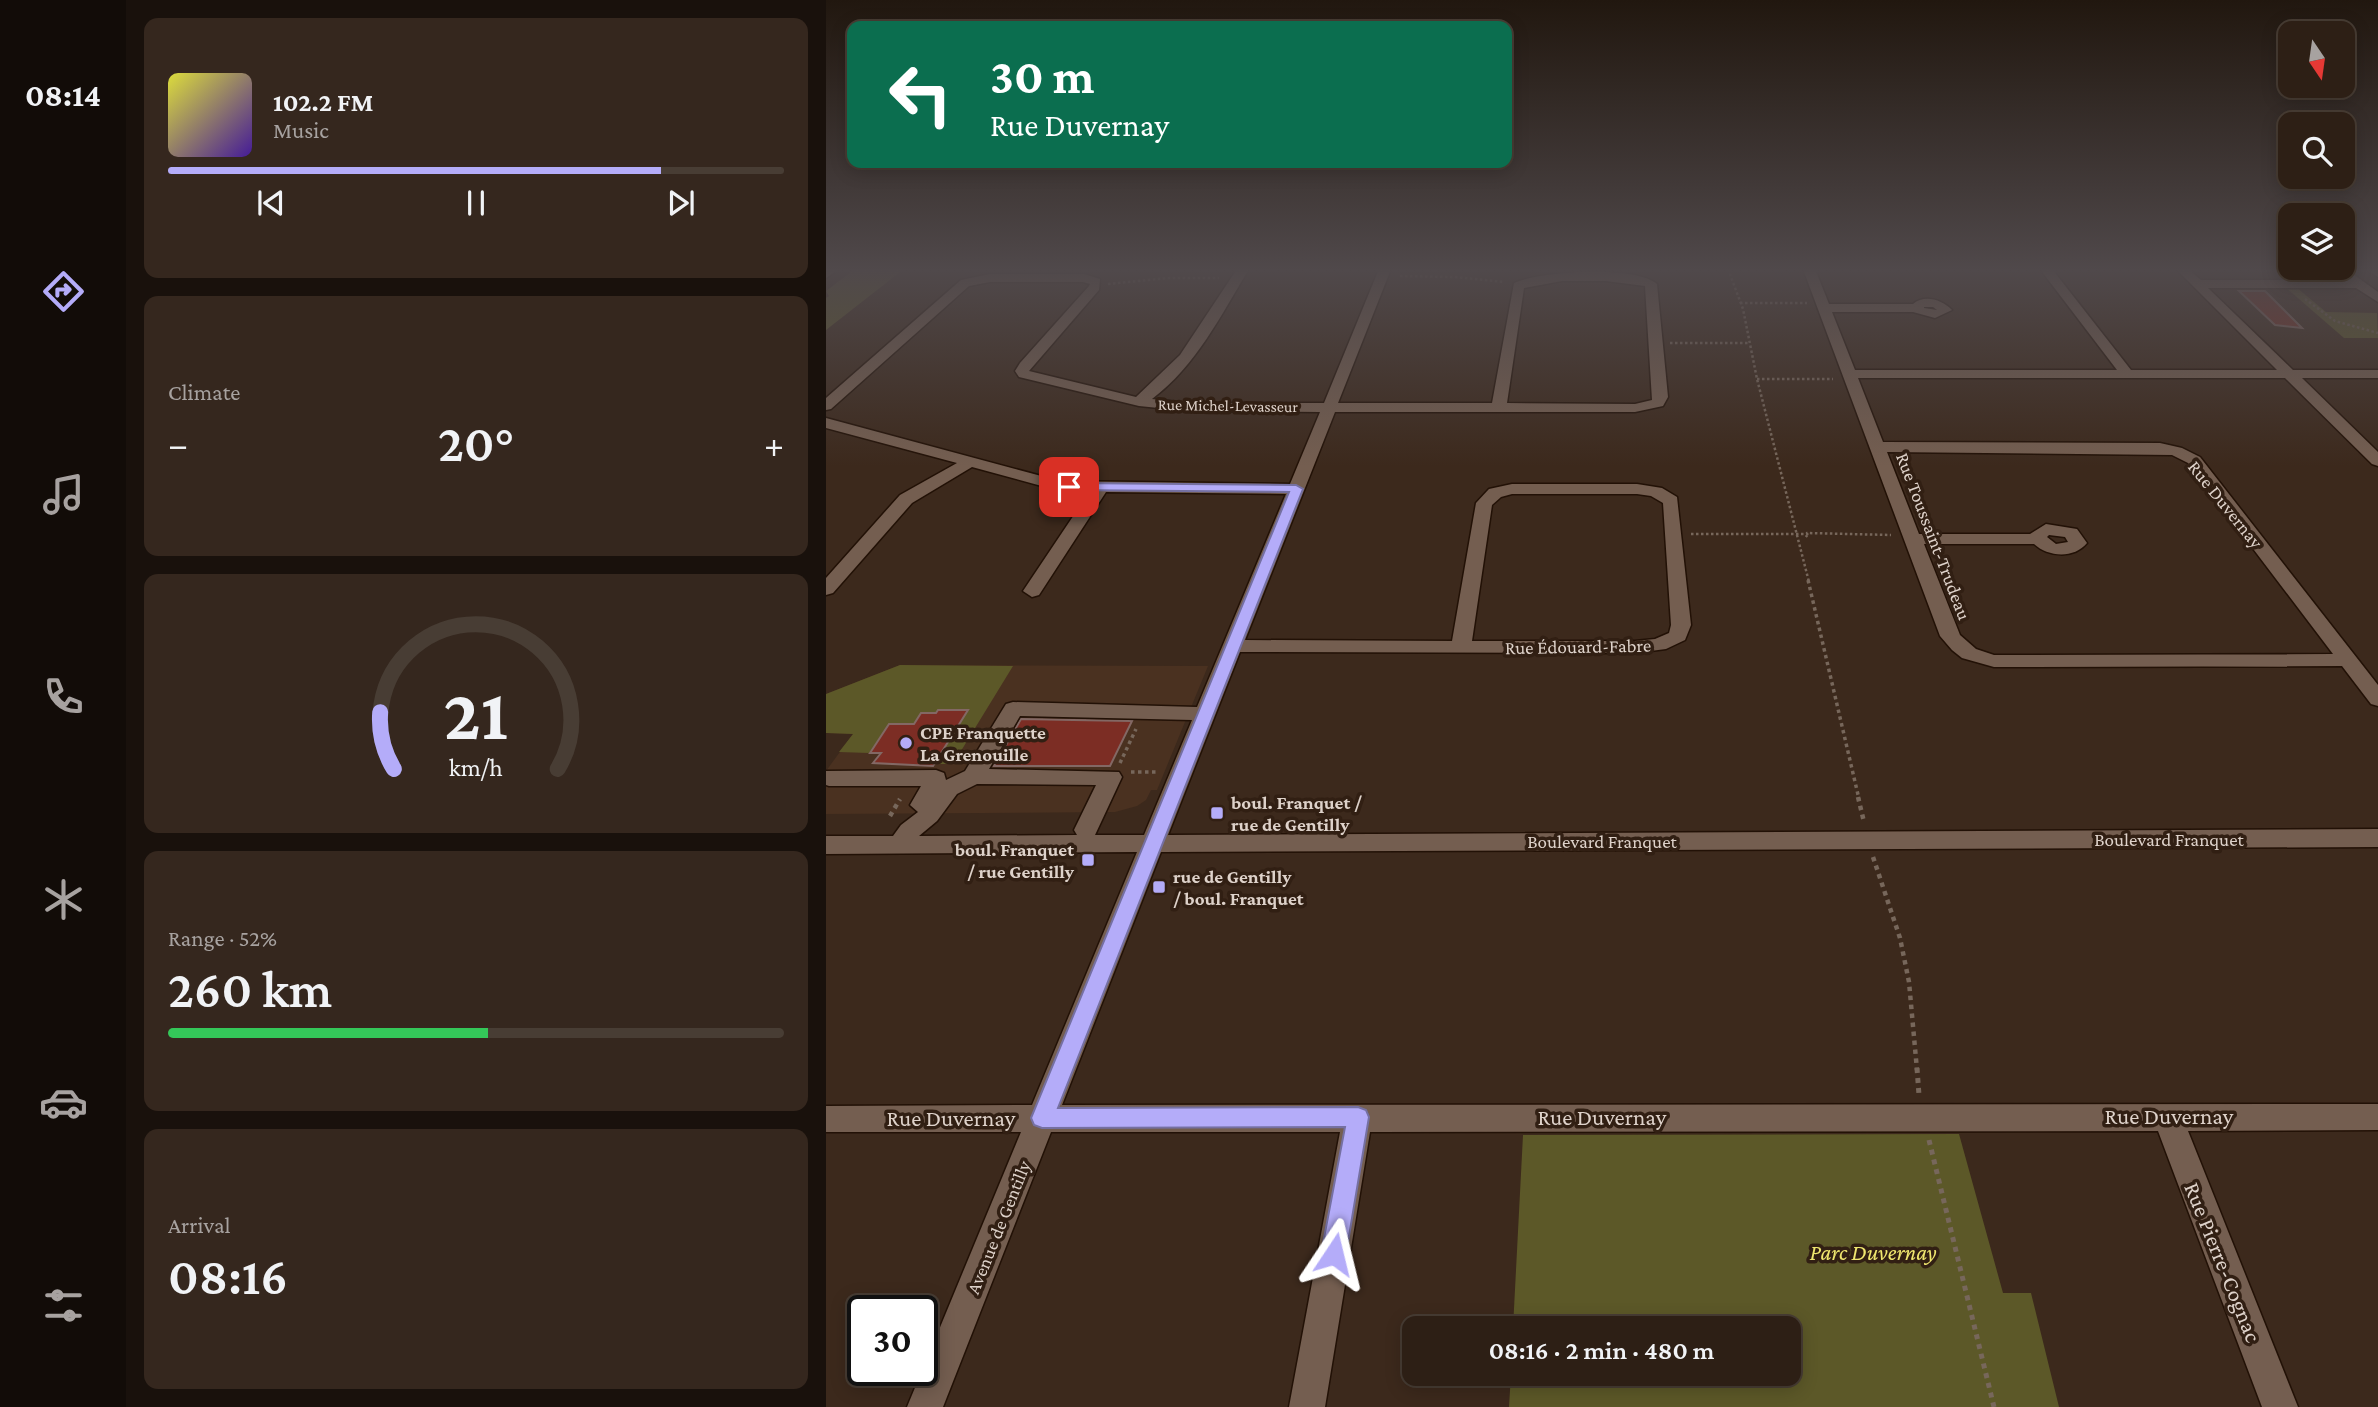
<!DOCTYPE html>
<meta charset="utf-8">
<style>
:root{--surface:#2d1f15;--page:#35271e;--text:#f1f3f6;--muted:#a7a2a0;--line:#483d34;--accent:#b4acf9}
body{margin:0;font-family:"Crimson Pro",serif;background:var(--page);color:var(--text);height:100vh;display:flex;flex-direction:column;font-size:26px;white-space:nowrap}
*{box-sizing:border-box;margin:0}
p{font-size:23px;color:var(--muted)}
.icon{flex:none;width:38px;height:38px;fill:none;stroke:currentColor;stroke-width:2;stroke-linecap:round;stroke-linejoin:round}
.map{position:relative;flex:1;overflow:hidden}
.details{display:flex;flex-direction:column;gap:18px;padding:18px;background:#19110c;width:700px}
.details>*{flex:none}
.banner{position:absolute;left:21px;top:21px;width:665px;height:147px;border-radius:14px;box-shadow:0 4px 18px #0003,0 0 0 2px var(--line);background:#0b6e4f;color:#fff;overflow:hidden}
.needle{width:46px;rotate:167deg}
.fabs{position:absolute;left:1452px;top:21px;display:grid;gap:14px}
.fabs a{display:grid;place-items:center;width:77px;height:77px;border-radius:14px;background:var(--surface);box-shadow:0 4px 18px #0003,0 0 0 2px var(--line);font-size:35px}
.speed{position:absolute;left:21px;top:1295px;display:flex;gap:14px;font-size:35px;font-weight:700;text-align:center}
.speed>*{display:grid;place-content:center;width:91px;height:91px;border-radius:50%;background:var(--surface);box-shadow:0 4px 18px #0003,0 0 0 2px var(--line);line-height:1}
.speed .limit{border:4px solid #111;border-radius:10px;background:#fff;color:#111}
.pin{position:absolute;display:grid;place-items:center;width:60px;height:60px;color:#fff;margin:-30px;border-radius:14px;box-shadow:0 4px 10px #0006}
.me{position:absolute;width:77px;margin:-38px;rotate:10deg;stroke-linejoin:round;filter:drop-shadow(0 0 5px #0008)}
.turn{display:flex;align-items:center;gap:24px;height:147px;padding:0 28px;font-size:32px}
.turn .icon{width:91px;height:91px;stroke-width:2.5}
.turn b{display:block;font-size:49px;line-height:60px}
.big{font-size:52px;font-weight:600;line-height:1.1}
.details .widget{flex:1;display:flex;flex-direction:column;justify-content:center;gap:10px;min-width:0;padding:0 24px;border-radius:14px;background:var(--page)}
.details .dial{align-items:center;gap:0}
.dial svg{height:182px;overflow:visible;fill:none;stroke:var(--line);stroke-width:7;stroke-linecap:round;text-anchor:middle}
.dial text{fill:var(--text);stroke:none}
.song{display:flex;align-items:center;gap:21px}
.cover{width:84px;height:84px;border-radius:10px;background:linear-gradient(135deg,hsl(60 70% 55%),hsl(260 70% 35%))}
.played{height:7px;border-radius:4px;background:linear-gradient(90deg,var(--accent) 80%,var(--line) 80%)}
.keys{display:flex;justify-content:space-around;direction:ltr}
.heat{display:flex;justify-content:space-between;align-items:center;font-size:38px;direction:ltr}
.charge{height:10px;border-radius:5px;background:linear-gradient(90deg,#34c759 52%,var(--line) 0)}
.trip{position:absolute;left:576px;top:1316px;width:399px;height:70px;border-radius:14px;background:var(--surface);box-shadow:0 4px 18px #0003,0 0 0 2px var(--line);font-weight:600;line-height:70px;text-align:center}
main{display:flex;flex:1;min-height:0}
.tab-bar{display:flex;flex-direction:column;width:126px;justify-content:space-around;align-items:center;background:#120c08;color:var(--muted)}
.tab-bar .icon{width:49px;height:49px}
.tab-bar .active{color:var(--accent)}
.tab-bar b{font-size:32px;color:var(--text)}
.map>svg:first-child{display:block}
</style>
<main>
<nav class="tab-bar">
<b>08:14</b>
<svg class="icon active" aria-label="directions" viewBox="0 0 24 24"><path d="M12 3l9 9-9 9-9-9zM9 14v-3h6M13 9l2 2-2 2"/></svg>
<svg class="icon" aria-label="music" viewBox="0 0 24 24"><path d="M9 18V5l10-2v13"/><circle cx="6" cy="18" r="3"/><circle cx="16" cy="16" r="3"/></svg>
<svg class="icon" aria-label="phone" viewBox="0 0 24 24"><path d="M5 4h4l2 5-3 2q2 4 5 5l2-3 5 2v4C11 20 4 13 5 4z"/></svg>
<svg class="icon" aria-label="climate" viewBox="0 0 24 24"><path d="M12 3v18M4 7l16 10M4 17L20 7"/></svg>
<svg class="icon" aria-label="car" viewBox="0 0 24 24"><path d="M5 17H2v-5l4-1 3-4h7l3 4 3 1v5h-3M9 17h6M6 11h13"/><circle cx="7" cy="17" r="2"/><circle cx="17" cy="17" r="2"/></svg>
<svg class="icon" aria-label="filters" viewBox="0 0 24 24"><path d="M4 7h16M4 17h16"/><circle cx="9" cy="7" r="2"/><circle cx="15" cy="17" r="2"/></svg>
</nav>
<section class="details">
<div class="widget">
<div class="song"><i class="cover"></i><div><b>102.2 FM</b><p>Music</p></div></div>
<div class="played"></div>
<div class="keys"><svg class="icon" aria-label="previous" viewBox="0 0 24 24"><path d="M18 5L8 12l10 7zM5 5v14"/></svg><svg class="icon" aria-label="pause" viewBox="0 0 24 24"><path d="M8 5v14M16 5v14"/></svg><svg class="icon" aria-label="next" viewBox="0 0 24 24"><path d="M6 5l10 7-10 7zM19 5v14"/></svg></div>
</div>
<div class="widget"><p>Climate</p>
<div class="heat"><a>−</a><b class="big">20°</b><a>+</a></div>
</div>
<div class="widget dial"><svg viewBox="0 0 100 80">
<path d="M14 69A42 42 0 1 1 86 69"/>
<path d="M14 69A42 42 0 0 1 8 44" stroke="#b4acf9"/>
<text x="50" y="56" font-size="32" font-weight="700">21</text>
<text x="50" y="72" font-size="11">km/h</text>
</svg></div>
<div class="widget"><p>Range · 52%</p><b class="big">260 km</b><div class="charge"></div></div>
<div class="widget"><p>Arrival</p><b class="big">08:16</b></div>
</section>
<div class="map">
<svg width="1552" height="1407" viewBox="0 0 1552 1407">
<rect width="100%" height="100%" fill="#3c291c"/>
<!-- built -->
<polygon fill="#4a3120" points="74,665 382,666 331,790 325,790 320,800 311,806 289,812 0,814 0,771 27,734 0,733 0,694"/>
<!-- green -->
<g fill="#5c5828">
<polygon points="29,269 78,269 0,330 0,298 3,296 0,291"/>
<polygon points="1459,287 1470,287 1500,312 1551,313 1552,338 1518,338"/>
<polygon points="74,665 187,666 127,764 108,764 142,710 95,713 88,724 63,724 43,753 13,752 27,734 0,733 0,694"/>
<polygon points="1133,1134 1177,1293 1205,1293 1233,1407 683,1407 685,1374 962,1374 962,1328 687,1328 697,1135"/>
</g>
<!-- building -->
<g fill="#7c2d24" stroke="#836864" stroke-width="2">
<polygon points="1413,291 1439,291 1476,328 1449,325"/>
<polygon points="112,710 142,710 107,766 47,763 55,753 44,753 63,724 88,724 95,713 110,713"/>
<polygon points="195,719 247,720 306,721 284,766 168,766"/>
</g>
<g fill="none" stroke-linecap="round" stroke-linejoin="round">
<!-- minor casing -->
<g stroke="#221106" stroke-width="3">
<g id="minor">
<polygon points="0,269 13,269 0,278"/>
<path d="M411,269H423C395,315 370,366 326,399L362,403H498L553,269H565L512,403H666L688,283C715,271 808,265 831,284L842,397L837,406L809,412H509L419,640L626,641L650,503L663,489L686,484H811L836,488L851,497L865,625L859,640L840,649L809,653L414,652L342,835L1552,829V847L335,852L236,1105L1552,1104V1130L1362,1131L1472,1407H1436L1332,1131L544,1132L499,1407H463L514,1132H225L117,1407H81L195,1132H0V1106L206,1105L311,852L0,854V836H67L75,825L92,812L84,805L95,786H3L0,785V771L110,770L118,773L120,780L139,771L180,704L187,702L371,707L460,494L280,492L213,595L206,597L197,591L264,491H234L146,467L86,503L7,593L0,595V578L74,495L131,463L0,428V418L234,481L464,484L494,412L362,411L313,406L193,377L189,371L194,363L263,286L264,284L257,282H164L143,286L5,409L0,410V398L135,280L164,274H258L274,279L273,290L203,371L310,397L354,355ZM736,281H780L819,286L826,400L809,404L681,403L698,288ZM686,494H811L825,496L837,503L845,625L843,633L829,639L809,641H646L666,505L675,497ZM194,716L366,720L318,835H269L296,777L293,772L163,769ZM151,784L270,785L248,830L251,835L93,836L111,821L131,794Z"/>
<path d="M977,269H989L1003,304H1087C1099,294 1116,300 1126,310L1109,318L1087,312H1006L1029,370H1291L1214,269H1226L1305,370H1451L1350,269H1362L1375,280H1521L1507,269H1520L1552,292V302L1530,288H1382L1467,370H1552V378H1476L1552,452V466L1546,464L1459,378H1032L1057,442L1334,443L1356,448L1374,457L1552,685V706L1545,704L1516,666L1168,667L1136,658L1126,650L1114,636ZM1107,307L1111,310L1098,308V307ZM1061,452L1346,455L1362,463L1507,654L1168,655L1150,649L1134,635L1098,544H1208C1222,557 1248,559 1261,543L1251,529L1220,524L1204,534H1093ZM1223,535L1239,537L1242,542L1230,544L1221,537Z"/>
<polygon points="1540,269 1552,269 1552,277"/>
</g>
</g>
<!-- path-far3 -->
<g stroke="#77675b" stroke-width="2.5" stroke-dasharray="2.5 2.5" stroke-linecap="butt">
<polyline points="902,269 917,309 931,379 983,582"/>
<polyline points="574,276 628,277 678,282"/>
<polyline points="282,284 343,278 393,278"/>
<polyline points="1479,299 1509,321 1552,333"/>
<polyline points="914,303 981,303"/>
<polyline points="844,343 923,343"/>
<polyline points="931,379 1007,379"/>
<polyline points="865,534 978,534 982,537 981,533 1065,535"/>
</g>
<!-- path-far2 -->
<g stroke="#77675b" stroke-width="3.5" stroke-dasharray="3.5 3.5" stroke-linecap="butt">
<polyline points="982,580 1033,799"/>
<polyline points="294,763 310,729"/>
<polyline points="305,772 332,772"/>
</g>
<!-- path-far1 -->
<g stroke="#77675b" stroke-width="4.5" stroke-dasharray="4.5 4.5" stroke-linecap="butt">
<polyline points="1032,797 1038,822"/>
<polyline points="64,816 74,799"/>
<polyline points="1047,857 1074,938 1083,982 1091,1070"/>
</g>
<!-- path -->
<g stroke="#77675b" stroke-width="5" stroke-dasharray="5 5" stroke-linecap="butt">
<polyline points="1091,1068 1093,1095"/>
<polyline points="1103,1140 1168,1407"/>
</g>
<!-- minor -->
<use href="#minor" fill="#745e50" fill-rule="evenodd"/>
</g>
<!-- sky -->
<linearGradient id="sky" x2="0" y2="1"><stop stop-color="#21170f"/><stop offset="0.58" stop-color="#50494b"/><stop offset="1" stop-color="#50494b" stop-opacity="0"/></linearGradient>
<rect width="1552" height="466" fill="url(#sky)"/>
<!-- route -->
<polygon fill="#b4acf9" stroke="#7570a2" stroke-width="2" points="243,483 470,485 477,489 232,1108 532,1107 540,1110 543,1117 520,1254 516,1262 508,1266 499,1262 495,1254 519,1127 216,1128 208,1125 205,1118 463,492 238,490 236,487"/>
<!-- markers -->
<g fill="#b4acf9" stroke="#311f13" stroke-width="2.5">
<circle cx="80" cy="743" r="7"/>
<rect x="384" y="806" width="14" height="14" rx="3.5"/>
<rect x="255" y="853" width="14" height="14" rx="3.5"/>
<rect x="326" y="880" width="14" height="14" rx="3.5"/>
</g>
<g text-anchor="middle" stroke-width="7" stroke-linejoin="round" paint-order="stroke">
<!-- far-street labels -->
<g font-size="16" fill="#ded2ca" stroke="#311f13">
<text transform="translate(402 405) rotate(1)" y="6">Rue Michel-Levasseur</text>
</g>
<!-- street labels -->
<g font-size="19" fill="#ded2ca" stroke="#311f13">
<text transform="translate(1400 504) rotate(51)" y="7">Rue Duvernay</text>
<text transform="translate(1108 536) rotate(69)" y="7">Rue Toussaint-Trudeau</text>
<text transform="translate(752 646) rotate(-1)" y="7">Rue Édouard-Fabre</text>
<text x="1343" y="846">Boulevard Franquet</text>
<text x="776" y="848">Boulevard Franquet</text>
<text transform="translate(172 1227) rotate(-68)" y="7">Avenue de Gentilly</text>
</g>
<!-- poi labels -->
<g font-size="19" font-weight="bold" fill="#ded2ca" stroke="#311f13" text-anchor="start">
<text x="94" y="739">CPE Franquette<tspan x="94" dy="22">La Grenouille</tspan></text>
<text x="405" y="809">boul. Franquet /<tspan x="405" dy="22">rue de Gentilly</tspan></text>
<text x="248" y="856" text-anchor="end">boul. Franquet<tspan x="248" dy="22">/ rue Gentilly</tspan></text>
<text x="347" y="883">rue de Gentilly<tspan x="347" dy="22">/ boul. Franquet</tspan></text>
</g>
<!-- near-street labels -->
<g font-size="23" fill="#ded2ca" stroke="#311f13">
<text x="1343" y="1124">Rue Duvernay</text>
<text x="776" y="1125">Rue Duvernay</text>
<text x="125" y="1126">Rue Duvernay</text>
<text transform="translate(1397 1262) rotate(68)" y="8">Rue Pierre-Cognac</text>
</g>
<!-- near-park labels -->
<g font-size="23" font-style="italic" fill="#f0e76f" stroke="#311f13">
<text x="1047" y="1260">Parc Duvernay</text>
</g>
</g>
</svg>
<div class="fabs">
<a><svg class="needle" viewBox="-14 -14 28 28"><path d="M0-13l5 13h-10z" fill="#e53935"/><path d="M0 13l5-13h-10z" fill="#a7a2a0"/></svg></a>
<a><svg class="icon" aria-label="search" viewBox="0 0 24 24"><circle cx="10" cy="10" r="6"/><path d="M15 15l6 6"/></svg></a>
<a><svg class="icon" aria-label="layers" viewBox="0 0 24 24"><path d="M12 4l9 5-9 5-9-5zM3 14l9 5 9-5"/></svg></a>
</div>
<div class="speed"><div class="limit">30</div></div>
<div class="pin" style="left:243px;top:487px;background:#d93025"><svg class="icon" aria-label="arrive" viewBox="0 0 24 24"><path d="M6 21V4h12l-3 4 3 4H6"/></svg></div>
<svg class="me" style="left:508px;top:1254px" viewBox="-20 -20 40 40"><path d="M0-17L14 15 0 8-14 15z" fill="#b4acf9" stroke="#fff" stroke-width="4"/></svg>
<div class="trip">08:16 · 2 min · 480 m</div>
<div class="banner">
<div class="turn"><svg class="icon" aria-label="left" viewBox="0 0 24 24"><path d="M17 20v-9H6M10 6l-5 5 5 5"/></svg><div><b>30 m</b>Rue Duvernay</div></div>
</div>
</div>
</main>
